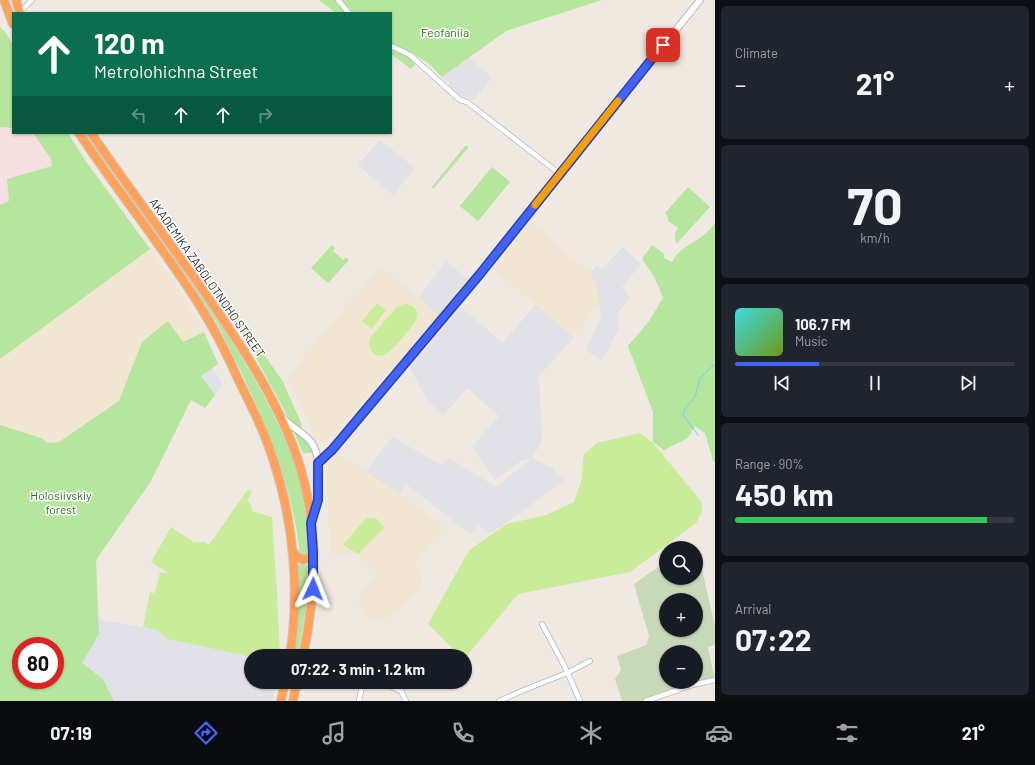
<!DOCTYPE html>
<meta charset="utf-8">
<style>
:root{--surface:#171b24;--page:#20242c;--text:#f1f3f6;--muted:#9ea1a6;--line:#363941;--accent:#4264fb}
body{margin:0;font-family:Barlow,sans-serif;background:var(--page);color:var(--text);height:100vh;display:flex;flex-direction:column;font-size:15px;white-space:nowrap}
*{box-sizing:border-box;margin:0}
p{font-size:13px;color:var(--muted)}
.icon{flex:none;width:22px;height:22px;fill:none;stroke:currentColor;stroke-width:2;stroke-linecap:round;stroke-linejoin:round}
.map{position:relative;flex:1;overflow:hidden}
.panel{display:flex;flex-direction:column;gap:6px;padding:6px;background:#0d0f14;width:320px}
.panel>*{flex:none}
.hud{position:absolute;left:12px;top:12px;width:380px;height:122px;border-radius:0px;box-shadow:0 1px 3px #0004;background:#0b6e4f;color:#fff;overflow:hidden}
.tools{position:absolute;left:659px;top:541px;display:grid;gap:8px}
.tools a{display:grid;place-items:center;width:44px;height:44px;border-radius:50%;background:var(--surface);box-shadow:0 1px 3px #0004;font-size:20px}
.speed{position:absolute;left:12px;top:637px;display:flex;gap:8px;font-size:20px;font-weight:700;text-align:center}
.speed>*{display:grid;place-content:center;width:52px;height:52px;border-radius:50%;background:var(--surface);box-shadow:0 1px 3px #0004;line-height:1}
.speed .limit{border:6px solid #d22;background:#fff;color:#111}
.pin{position:absolute;display:grid;place-items:center;width:34px;height:34px;color:#fff;margin:-17px;border-radius:8px;box-shadow:0 2px 6px #0006}
.me{position:absolute;width:44px;margin:-22px;rotate:2deg;stroke-linejoin:round;filter:drop-shadow(0 0 3px #0008)}
.turn{display:flex;align-items:center;gap:14px;height:84px;padding:0 16px;font-size:18px}
.turn .icon{width:52px;height:52px;stroke-width:2.5}
.turn b{display:block;font-size:28px;line-height:34px}
.lanes{display:flex;align-items:center;height:38px;padding:0 16px;background:#0003;justify-content:center;gap:20px;direction:ltr}
.lanes .off{opacity:.35}
.big{font-size:30px;font-weight:700;line-height:1.1}
.panel .tile{flex:1;display:flex;flex-direction:column;justify-content:center;gap:6px;min-width:0;padding:0 14px;border-radius:6px;background:var(--page)}
.panel .dial{align-items:center;gap:0}
.dial b{font-size:52px;line-height:1}
.song{display:flex;align-items:center;gap:12px}
.cover{width:48px;height:48px;border-radius:6px;background:linear-gradient(135deg,hsl(180 70% 55%),hsl(80 70% 35%))}
.played{height:4px;border-radius:2px;background:linear-gradient(90deg,var(--accent) 30%,var(--line) 30%)}
.keys{display:flex;justify-content:space-around;direction:ltr}
.heat{display:flex;justify-content:space-between;align-items:center;font-size:22px;direction:ltr}
.charge{height:6px;border-radius:3px;background:linear-gradient(90deg,#34c759 90%,var(--line) 0)}
.trip{position:absolute;left:244px;top:649px;width:228px;height:40px;border-radius:20px;background:var(--surface);box-shadow:0 1px 3px #0004;font-weight:700;line-height:40px;text-align:center}
.tab-bar{display:flex;height:64px;justify-content:space-around;align-items:center;background:#090b0e;color:var(--muted)}
.tab-bar .icon{width:28px;height:28px}
.tab-bar .active{color:var(--accent)}
.tab-bar b{font-size:18px;color:var(--text)}
main{display:flex;flex:1;min-height:0}
.map>svg:first-child{display:block}
</style>
<main>
<div class="map">
<svg width="715" height="701" viewBox="0 0 715 701">
<rect width="100%" height="100%" fill="#efe9e1"/>
<!-- industrial -->
<g fill="#e3e1e8">
<polygon points="469,58 492,78 472,101 467,97 464,98 449,86 450,83 442,77"/>
<polygon points="380,140 415,168 393,195 358,165"/>
<polygon points="623,247 641,264 622,287 630,298 619,311 618,330 602,361 586,350 601,317 596,286 590,273 596,266 602,269"/>
<polygon points="446,261 467,279 438,315 418,298"/>
<polygon points="536,304 573,336 572,340 539,376 542,436 541,443 532,458 552,468 564,481 493,532 486,532 479,525 470,534 406,484 399,493 366,472 392,437 442,465 449,458 496,487 532,458 521,461 495,480 472,447 499,416 467,388 443,416 427,400 410,368 461,307 503,343"/>
<polygon points="212,368 220,379 222,385 215,395 201,376"/>
<polygon points="98,619 157,630 168,639 251,657 251,682 276,682 272,701 114,701 103,679 82,663 99,634"/>
</g>
<!-- education -->
<g fill="#f0e6d1">
<polygon points="530,222 590,273 596,286 599,305 573,336 493,268"/>
<polygon points="150,249 177,285 204,332 183,343 168,321 142,342 119,401 59,442 48,443 41,438 0,425 0,359"/>
<polygon points="381,268 418,298 438,315 325,443 317,443 294,391 287,379 333,322"/>
<polygon points="338,452 425,512 444,528 412,561 422,572 423,578 421,589 396,613 382,620 375,620 370,619 363,613 358,601 363,591 378,574 358,554 331,553 325,467"/>
</g>
<!-- medical -->
<polygon fill="#f5dfe0" points="0,127 13,128 13,133 33,133 51,159 52,166 7,179 9,201 0,205"/>
<!-- green -->
<g fill="#b6e59e" fill-rule="evenodd">
<polygon points="319,0 602,0 506,31 442,77 428,63 412,53 409,58 416,63 411,69 391,54 391,13 336,13"/>
<polygon points="0,27 6,33 13,45 13,128 0,127"/>
<polygon points="33,133 68,133 85,160 150,249 0,359 0,205 9,201 7,179 52,166 51,159"/>
<polygon points="85,133 86,133 184,272 183,273"/>
<polygon points="465,146 468,146 468,148 433,189 432,187"/>
<polygon points="492,167 510,182 478,221 460,206"/>
<polygon points="688,187 710,207 676,244 675,233 678,228 668,221 668,217 665,213"/>
<path d="M715,223V463L713,461L705,433L695,426L688,438L664,450L653,442V412L628,346L649,321L663,298L654,276L642,259L652,245L664,254V258L672,262C679,248 692,244 704,235C708,232 711,227 715,223Z"/>
<polygon points="332,245 335,248 333,251 343,260 346,257 349,260 328,283 311,268"/>
<path d="M185,275H186C219,321 251,368 276,420C282,433 289,446 293,459C303,489 307,521 309,553L305,557L300,555C293,489 269,429 240,370C232,355 225,339 217,324C207,307 195,292 185,275Z"/>
<polygon points="210,283 213,283 282,380 302,425 301,429 294,424 289,419 247,341 208,285"/>
<path d="M168,321L183,342L204,332L218,364L201,376L215,395L205,408L191,400L151,481L96,560L99,634L82,663L103,679L114,701H0V425L41,438L48,443L59,442L119,401L142,342ZM21,646H55V680H21Z"/>
<polygon points="293,430 305,439 313,453 303,453"/>
<polygon points="309,564 305,615 298,656 294,656 298,629 299,565"/>
</g>
<!-- cemetery -->
<path fill="#c8d9b8" fill-rule="evenodd" d="M658,567L664,577L666,576V578H696V571L702,570L715,626V645L708,647L715,680L646,701H622L615,679L621,670L617,656L646,645L649,636L634,584ZM666,600H696V630H666ZM666,652H696V682H666Z"/>
<!-- pitch -->
<g fill="#c9ec9a">
<polygon points="377,303 386,310 372,329 362,321"/>
<path d="M404,304C413,303 421,312 416,320C413,326 393,350 387,353C383,356 377,357 373,353C369,349 369,343 370,338L397,307Z"/>
<polygon points="640,433 653,443 701,501 702,511 696,523 630,572 518,594 465,658 465,656 460,656 428,624 469,550 507,524 546,515 574,502 581,482 584,454 597,443"/>
<polygon points="248,489 252,491 247,502 251,504 252,511 272,517 277,594 280,656 251,656 251,657 168,639 157,630 143,627 150,592 155,593 160,572 170,574 151,562 171,527 194,542 204,542 209,545"/>
<polygon points="366,518 376,518 384,528 358,554 343,545"/>
</g>
<g fill="none" stroke-linecap="round" stroke-linejoin="round">
<!-- stream -->
<polyline stroke="#75cff0" stroke-width="1" points="698,435 683,415 686,407 695,397 700,378 715,364"/>
<!-- street casing -->
<g stroke="#b4b7c1" stroke-width="6">
<g id="street">
<polyline points="338,0 349,13"/>
<polyline points="20,12 32,0"/>
<polyline points="391,46 410,55 460,100 467,102 560,174"/>
<polyline points="542,624 565,667 580,701"/>
<polyline points="379,682 401,691 406,701"/>
<polyline points="359,701 363,682"/>
<polyline points="499,701 529,688 567,673 590,661"/>
<polyline points="646,701 692,685 715,680"/>
</g>
</g>
<!-- secondary casing -->
<g stroke="#b4b7c1" stroke-width="8">
<g id="secondary">
<path d="M283,418C291,427 304,433 311,442C324,459 319,503 312,521"/>
<polyline points="318,463 332,450 480,274 700,0"/>
</g>
</g>
<!-- highway casing -->
<g stroke="#c9c9c9" stroke-width="10">
<g id="highway">
<polyline points="4,0 13,24"/>
<polyline points="16,0 20,13"/>
<path d="M79,133C118,192 163,247 200,306C215,330 227,354 238,379C251,405 264,431 273,459C294,522 300,591 290,656"/>
<path d="M91,133C124,181 159,228 193,276C236,337 288,411 305,485C318,542 315,600 303,656"/>
<polyline points="293,551 296,556 303,560 310,557 313,552"/>
<polyline points="281,701 285,682"/>
<polyline points="293,701 297,682"/>
</g>
</g>
<!-- street -->
<use href="#street" stroke="#fff" stroke-width="4.5"/>
<!-- secondary -->
<use href="#secondary" stroke="#fff" stroke-width="6"/>
<!-- highway -->
<use href="#highway" stroke="#ffa35c" stroke-width="8"/>
</g>
<g fill="none" stroke-linecap="round" stroke-linejoin="round">
<!-- route casing -->
<g stroke="#2b41a3" stroke-width="10">
<polyline id="route" points="313,589 313,552 311,523 318,500 318,463 332,450 480,274 663,45"/>
</g>
<!-- route -->
<use href="#route" stroke="#4264fb" stroke-width="7"/>
<!-- slow -->
<polyline stroke="#f59e0b" stroke-width="7" points="535,205 618,101"/>
</g>
<g text-anchor="middle" stroke-width="3" stroke-linejoin="round" paint-order="stroke">
<!-- park labels -->
<g font-size="12" fill="#2c6e1b" stroke="#fff">
<text x="445" y="37">Feofaniia</text>
<text x="61" y="500">Holosiivskiy<tspan x="61" dy="14">forest</tspan></text>
</g>
<!-- street labels -->
<g font-size="12" fill="#2e2e2e" stroke="#fff">
<text transform="translate(207 278) rotate(55)" y="4">AKADEMIKA ZABOLOTNOHO STREET</text>
</g>
</g>
</svg>
<div class="tools">
<a><svg class="icon" aria-label="search" viewBox="0 0 24 24"><circle cx="10" cy="10" r="6"/><path d="M15 15l6 6"/></svg></a>
<a>+</a>
<a>−</a>
</div>
<div class="speed"><div class="limit">80</div></div>
<div class="pin" style="left:663px;top:45px;background:#d93025"><svg class="icon" aria-label="arrive" viewBox="0 0 24 24"><path d="M6 21V4h12l-3 4 3 4H6"/></svg></div>
<svg class="me" style="left:313px;top:589px" viewBox="-20 -20 40 40"><path d="M0-17L14 15 0 8-14 15z" fill="#4264fb" stroke="#fff" stroke-width="4"/></svg>
<div class="trip">07:22 · 3 min · 1.2 km</div>
<div class="hud">
<div class="turn"><svg class="icon" aria-label="ahead" viewBox="0 0 24 24"><path d="M12 20V5M6 11l6-6 6 6"/></svg><div><b>120 m</b>Metrolohichna Street</div></div>
<div class="lanes"><svg class="icon off" aria-label="left" viewBox="0 0 24 24"><path d="M17 20v-9H6M10 6l-5 5 5 5"/></svg><svg class="icon" aria-label="ahead" viewBox="0 0 24 24"><path d="M12 20V5M6 11l6-6 6 6"/></svg><svg class="icon" aria-label="ahead" viewBox="0 0 24 24"><path d="M12 20V5M6 11l6-6 6 6"/></svg><svg class="icon off" aria-label="right" viewBox="0 0 24 24"><path d="M7 20v-9h11M14 6l5 5-5 5"/></svg></div>
</div>
</div>
<section class="panel">
<div class="tile"><p>Climate</p>
<div class="heat"><a>−</a><b class="big">21°</b><a>+</a></div>
</div>
<div class="tile dial"><b>70</b><p>km/h</p></div>
<div class="tile">
<div class="song"><i class="cover"></i><div><b>106.7 FM</b><p>Music</p></div></div>
<div class="played"></div>
<div class="keys"><svg class="icon" aria-label="previous" viewBox="0 0 24 24"><path d="M18 5L8 12l10 7zM5 5v14"/></svg><svg class="icon" aria-label="pause" viewBox="0 0 24 24"><path d="M8 5v14M16 5v14"/></svg><svg class="icon" aria-label="next" viewBox="0 0 24 24"><path d="M6 5l10 7-10 7zM19 5v14"/></svg></div>
</div>
<div class="tile"><p>Range · 90%</p><b class="big">450 km</b><div class="charge"></div></div>
<div class="tile"><p>Arrival</p><b class="big">07:22</b></div>
</section>
</main>
<nav class="tab-bar">
<b>07:19</b>
<svg class="icon active" aria-label="directions" viewBox="0 0 24 24"><path d="M12 3l9 9-9 9-9-9zM9 14v-3h6M13 9l2 2-2 2"/></svg>
<svg class="icon" aria-label="music" viewBox="0 0 24 24"><path d="M9 18V5l10-2v13"/><circle cx="6" cy="18" r="3"/><circle cx="16" cy="16" r="3"/></svg>
<svg class="icon" aria-label="phone" viewBox="0 0 24 24"><path d="M5 4h4l2 5-3 2q2 4 5 5l2-3 5 2v4C11 20 4 13 5 4z"/></svg>
<svg class="icon" aria-label="climate" viewBox="0 0 24 24"><path d="M12 3v18M4 7l16 10M4 17L20 7"/></svg>
<svg class="icon" aria-label="car" viewBox="0 0 24 24"><path d="M5 17H2v-5l4-1 3-4h7l3 4 3 1v5h-3M9 17h6M6 11h13"/><circle cx="7" cy="17" r="2"/><circle cx="17" cy="17" r="2"/></svg>
<svg class="icon" aria-label="filters" viewBox="0 0 24 24"><path d="M4 7h16M4 17h16"/><circle cx="9" cy="7" r="2"/><circle cx="15" cy="17" r="2"/></svg>
<b>21°</b>
</nav>
